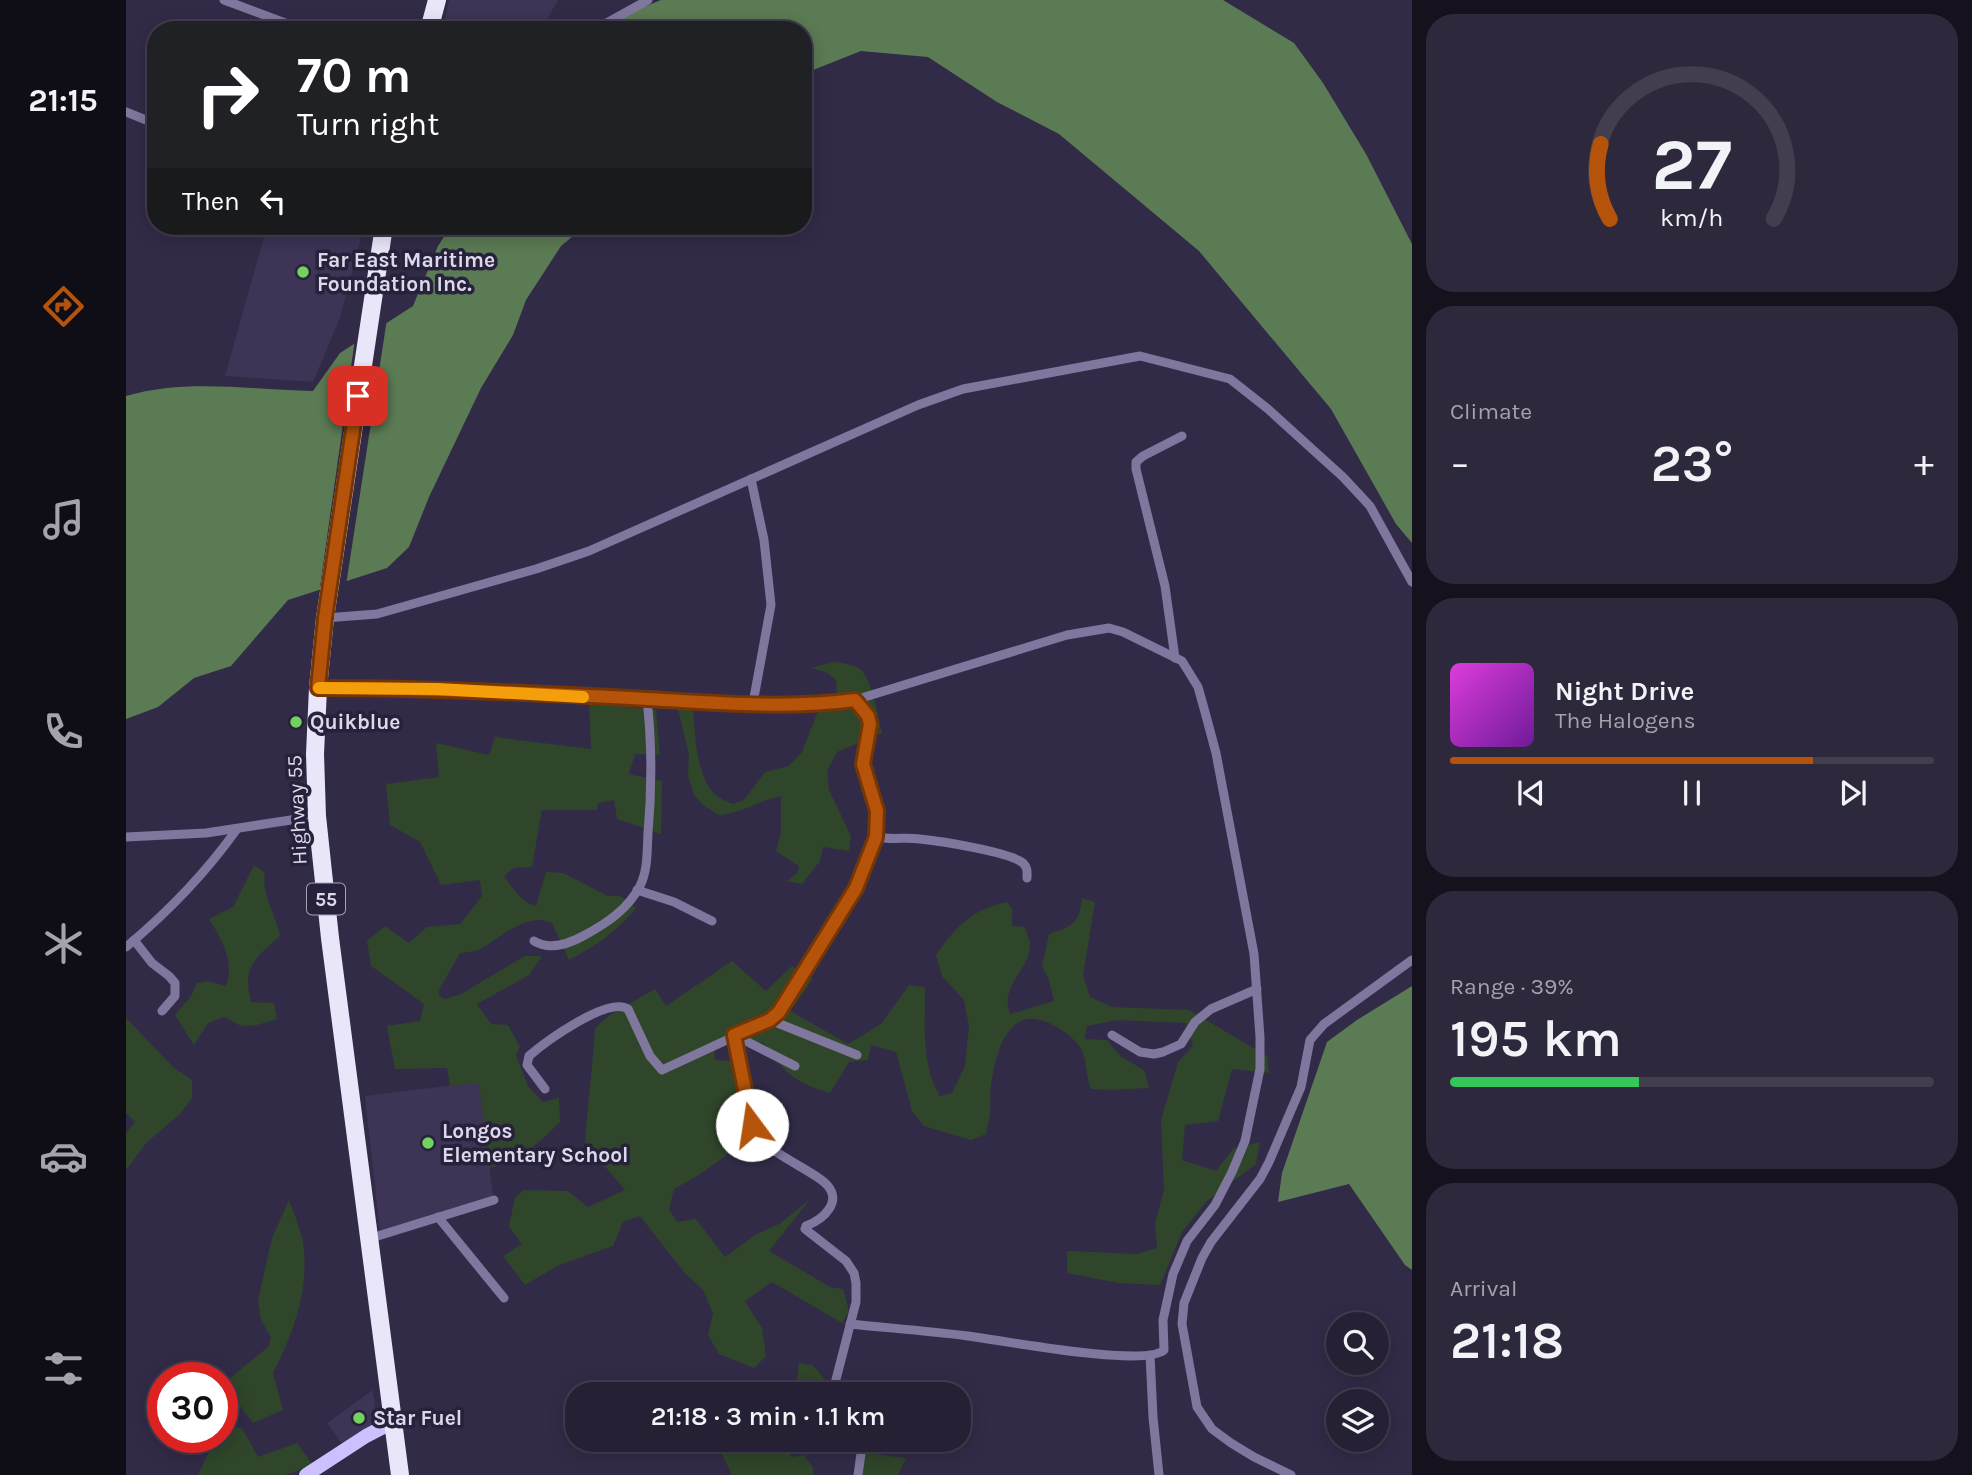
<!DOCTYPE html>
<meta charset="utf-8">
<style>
:root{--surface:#262035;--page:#2e283d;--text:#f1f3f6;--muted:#a4a3ad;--line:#423e50;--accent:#b45309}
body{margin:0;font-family:Karla,sans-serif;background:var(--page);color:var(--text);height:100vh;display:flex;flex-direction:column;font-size:26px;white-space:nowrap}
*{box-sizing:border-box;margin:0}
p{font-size:23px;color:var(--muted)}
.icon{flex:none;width:38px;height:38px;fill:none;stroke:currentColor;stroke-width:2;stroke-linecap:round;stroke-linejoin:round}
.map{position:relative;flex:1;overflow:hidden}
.sheet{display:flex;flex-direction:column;gap:14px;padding:14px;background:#15121d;width:560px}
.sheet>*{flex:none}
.top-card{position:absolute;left:21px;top:21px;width:665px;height:214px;border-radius:28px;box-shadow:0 4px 18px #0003,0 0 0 2px var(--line);background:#202124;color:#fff;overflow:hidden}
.buttons{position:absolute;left:1200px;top:1312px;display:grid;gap:14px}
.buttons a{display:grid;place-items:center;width:63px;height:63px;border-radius:50%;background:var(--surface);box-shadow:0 4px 18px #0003,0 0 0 2px var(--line);font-size:35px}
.speed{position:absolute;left:21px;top:1362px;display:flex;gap:14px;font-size:35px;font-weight:700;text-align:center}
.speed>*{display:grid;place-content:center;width:91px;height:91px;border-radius:50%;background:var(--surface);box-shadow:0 4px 18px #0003,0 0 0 2px var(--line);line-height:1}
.speed .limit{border:10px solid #d22;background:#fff;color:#111}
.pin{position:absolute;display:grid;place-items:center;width:60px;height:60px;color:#fff;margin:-30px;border-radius:14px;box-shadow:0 4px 10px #0006}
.me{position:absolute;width:77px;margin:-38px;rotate:346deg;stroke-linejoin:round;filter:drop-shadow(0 0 5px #0008)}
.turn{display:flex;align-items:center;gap:24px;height:147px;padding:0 35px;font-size:32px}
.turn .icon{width:91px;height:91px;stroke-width:2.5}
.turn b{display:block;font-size:49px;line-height:60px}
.then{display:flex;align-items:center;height:66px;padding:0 35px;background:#0003;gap:14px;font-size:26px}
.big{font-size:52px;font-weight:600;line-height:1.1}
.sheet .tile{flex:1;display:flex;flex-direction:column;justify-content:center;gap:10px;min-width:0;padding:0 24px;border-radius:28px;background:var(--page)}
.sheet .dial{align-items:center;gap:0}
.dial svg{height:182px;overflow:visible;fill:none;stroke:var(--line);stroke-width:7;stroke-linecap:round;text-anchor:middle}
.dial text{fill:var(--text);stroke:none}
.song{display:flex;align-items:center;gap:21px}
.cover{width:84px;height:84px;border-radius:10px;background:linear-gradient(135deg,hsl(300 70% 55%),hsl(280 70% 35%))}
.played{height:7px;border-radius:4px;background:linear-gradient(90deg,var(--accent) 75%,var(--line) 75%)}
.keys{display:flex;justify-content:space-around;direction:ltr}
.heat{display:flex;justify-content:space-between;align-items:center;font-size:38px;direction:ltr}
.charge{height:10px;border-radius:5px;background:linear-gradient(90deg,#34c759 39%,var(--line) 0)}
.trip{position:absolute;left:439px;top:1382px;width:406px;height:70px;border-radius:28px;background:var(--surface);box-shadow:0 4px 18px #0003,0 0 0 2px var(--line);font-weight:600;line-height:70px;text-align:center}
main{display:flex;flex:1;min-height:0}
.tabs{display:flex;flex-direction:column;width:126px;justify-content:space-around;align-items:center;background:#0f0d15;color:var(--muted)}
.tabs .icon{width:49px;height:49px}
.tabs .on{color:var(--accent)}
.tabs b{font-size:32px;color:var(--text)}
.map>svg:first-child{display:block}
</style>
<main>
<nav class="tabs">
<b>21:15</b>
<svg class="icon on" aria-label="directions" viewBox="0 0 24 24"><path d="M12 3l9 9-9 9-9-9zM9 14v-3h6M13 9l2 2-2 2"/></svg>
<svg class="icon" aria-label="music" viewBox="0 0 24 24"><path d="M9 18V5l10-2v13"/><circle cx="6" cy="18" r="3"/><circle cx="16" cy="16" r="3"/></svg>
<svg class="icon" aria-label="phone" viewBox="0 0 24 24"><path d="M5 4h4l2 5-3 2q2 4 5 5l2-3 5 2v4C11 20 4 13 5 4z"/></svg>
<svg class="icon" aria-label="climate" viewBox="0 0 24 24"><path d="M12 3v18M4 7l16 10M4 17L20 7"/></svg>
<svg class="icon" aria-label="car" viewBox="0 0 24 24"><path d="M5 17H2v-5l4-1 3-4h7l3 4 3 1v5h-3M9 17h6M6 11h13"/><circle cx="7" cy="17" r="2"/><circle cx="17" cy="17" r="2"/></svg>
<svg class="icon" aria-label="filters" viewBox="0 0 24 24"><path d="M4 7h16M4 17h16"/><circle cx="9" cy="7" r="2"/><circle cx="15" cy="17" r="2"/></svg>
</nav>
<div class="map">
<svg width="1286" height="1475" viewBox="0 0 1286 1475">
<rect width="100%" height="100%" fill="#322b47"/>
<!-- built -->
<g fill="#3d3456">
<polygon points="323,0 432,0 415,30 317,30"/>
<polygon points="141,226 238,226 214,318 187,382 99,376"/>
<polygon points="353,1082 367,1197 254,1232 239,1096"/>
<polygon points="247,1390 251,1422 217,1445 201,1423"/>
</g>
<!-- green -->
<g fill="#2f462a">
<path d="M707,662C716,663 726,664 734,669C746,678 752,718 756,733L711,752L701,771L703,790L725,836L723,851L697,847L694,861L676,884L661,881L671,873L673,866L650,851L655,833V796C633,801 616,813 593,815L577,805L568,795L562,776L563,755L552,709H567C569,734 570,780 592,797C596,800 603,802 607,804L618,800L639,772L663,766L676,752L697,698L711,700L710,680L702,673L685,668Z"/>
<path d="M463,703L530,710L534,755L509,754L503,774L536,781L535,834L491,819L488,800L472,803L471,810H416L406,867L388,868L378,876C387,888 395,903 410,906L420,872L437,873L482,896H494L510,908C489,933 471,945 443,960L426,923C401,911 376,937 356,948C349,952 341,952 334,953L313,990V996L319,999L335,994L399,956H416L403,975L351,1004L365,1024L382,1025L394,1047L390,1055L402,1086L417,1102L433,1098L434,1122C413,1143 393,1162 363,1168L353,1083L324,1086L321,1068L269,1069L261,1026L294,1021L298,1004L245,966L241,941L259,926L283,943L301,927L334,924L356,896L354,880L315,885L294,842L264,825L260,784L313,777L310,743L363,755L369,737L465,749Z"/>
<path d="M128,865L139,873C135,896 150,913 154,936C129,959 116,965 125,1002L148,1003L151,1019L131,1025L115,1026L98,1017L82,1023L68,1045L49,1015L65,996L71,983L82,981L100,986C109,962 96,940 83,919L107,907Z"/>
<path d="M956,898L969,902L957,975L964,997L986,1007L1063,1010L1141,1056L1143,1073L1106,1069L1092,1121L1059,1125L1056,1160L1090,1171L1107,1149L1134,1142L1130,1164L1081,1201L1056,1232L1034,1285L993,1283L941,1273V1251L1011,1254L1031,1248L1029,1224L1038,1189L1035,1120L1052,1062L1067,1046L1060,1023L991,1020L961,1026L959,1039L981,1040L994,1056L1018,1070L1023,1088L984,1090L965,1089C959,1075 962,1060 954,1047C946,1035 927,1023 914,1020C879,1010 868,1061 865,1086C863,1095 865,1104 864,1113C863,1120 861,1127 860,1134L845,1140L798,1126L786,1111L770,1052L745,1045L742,1060L723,1062L704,1093C666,1081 661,1075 638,1043L605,1040L588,1049L589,1060L622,1062L626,1109L636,1129L573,1175L548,1189L543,1209L551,1222L570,1219L599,1257L629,1235L655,1223L684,1199L643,1251L704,1287L717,1289L723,1311L716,1323L646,1282L619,1301L636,1328L640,1356L628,1368L593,1354L582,1335L587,1313L577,1290L558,1272L514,1216L497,1222L487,1246L433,1265L399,1285L377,1256L396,1244L383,1227L389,1197L398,1190L442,1191L462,1207L499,1190L459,1143C461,1105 467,1067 469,1028L484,1015L529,989L540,1006L606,961L640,991L666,966L687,979L664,1011L722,1044L755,1024L783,985L799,987C799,1024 795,1064 814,1096L826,1093L839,1066L843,1026L838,1000L816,976L810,955C829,927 847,909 881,902L886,909V926L899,927C900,932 903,938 904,943C905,970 873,984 884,1014L928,1001L923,980L916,966L923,934C947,926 953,924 956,898Z"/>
<polygon points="0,1018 48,1068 66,1080 66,1098 54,1114 20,1143 0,1170 0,1133 9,1122 0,1113"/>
<path d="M163,1200C168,1213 174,1228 177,1242C184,1287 168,1333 147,1373L157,1410L127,1423L97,1384L142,1347L145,1338L135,1320L132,1300L146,1238Z"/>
<polygon points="673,1363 686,1365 713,1395 669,1395"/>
<polygon points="97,1426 116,1428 132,1457 171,1443 187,1465 159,1475 72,1475 90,1437 96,1437"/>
<polygon points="589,1440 659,1440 665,1457 678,1455 687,1468 687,1475 606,1475"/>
<polygon points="732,1452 780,1458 772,1475 735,1475"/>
</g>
<!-- water -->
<g fill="#5b7b54">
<polygon points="535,0 1097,0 1168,43 1197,83 1240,154 1286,244 1286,543 1270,524 1205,409 1073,251 933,134 871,102 802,57 735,51 677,74 677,30 474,30 488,19"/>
<path d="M325,226H459L435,246L400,300L387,335L355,388L303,497L283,547L261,568L162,600L105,666L68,678L32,707L0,719V396C61,378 124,390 187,391L214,353L287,306L312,246Z"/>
<polygon points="1286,986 1286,1270 1279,1265 1223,1184 1152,1202 1156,1173 1201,1042 1231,1020"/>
</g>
<!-- pier -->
<polygon fill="#322b47" points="261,319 220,585 208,589 194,587 229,339"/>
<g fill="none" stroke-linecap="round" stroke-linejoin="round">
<!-- street -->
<g stroke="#7f779d" stroke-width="9">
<polyline points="98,0 178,30"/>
<polyline points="468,30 522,0"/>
<polyline points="0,112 30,124"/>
<polyline points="625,479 638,540 645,605 627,703"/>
<polyline points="199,618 251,614 410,569 463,551 792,405 837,389 1014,356 1104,379 1142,409 1217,477 1244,506 1286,582"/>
<polyline points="1049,658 1039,586 1010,469 1010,462 1017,456 1056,436"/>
<path d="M192,688C302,688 412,693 522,699C590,703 661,709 729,700L941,635L983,628L997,632L1056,661L1072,687L1079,712L1090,753L1128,954L1134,1037V1069L1119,1141L1106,1172L1089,1205L1061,1241L1047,1274L1037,1320L1038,1350C1019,1368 874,1340 842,1336C803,1331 763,1328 724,1324"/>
<polyline points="0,837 80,833 191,816"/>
<path d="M750,837C765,840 779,837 794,839C814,841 884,852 897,863C902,868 901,872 901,878"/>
<polyline points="511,890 548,902 586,921"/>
<polyline points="8,940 26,963 43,976 49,983 49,996 36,1011"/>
<path d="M408,941C424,951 443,944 459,935C481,923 502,909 514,886C522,870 521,851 522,833C526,788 526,744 521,699"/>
<path d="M0,947C42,912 79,874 111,829"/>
<polyline points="644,1020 731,1055"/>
<path d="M608,1035C612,1059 618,1117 631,1135C644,1153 681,1168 698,1182C719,1200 698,1219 680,1226L679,1229L720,1261L728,1273L730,1283V1302L706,1395"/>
<polyline points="608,1035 669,1066"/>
<polyline points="986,1035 1014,1052 1028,1054 1037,1052 1055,1044 1069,1022 1085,1009 1131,989"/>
<path d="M419,1089L401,1065L403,1056C419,1042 482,996 502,1009L524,1056L536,1070L644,1020L653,1012L730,888L750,837L751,811L737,764L744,724L742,716L729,700"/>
<polyline points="312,1217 378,1298"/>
<polyline points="242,1239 368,1200"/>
<polyline points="1024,1355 1027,1417 1033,1475"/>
<polyline points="732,1475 736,1446 734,1440"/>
<polyline points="1165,1475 1128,1457 1105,1443 1086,1429 1071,1407 1056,1324 1058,1303 1076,1258 1085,1242 1134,1179 1143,1162 1175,1087 1184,1040 1198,1024 1286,960"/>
</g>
<!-- primary -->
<polyline stroke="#cec0ff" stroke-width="14" points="180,1475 240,1436 267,1422"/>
<!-- highway -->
<g stroke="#eae6f9" stroke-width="18">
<polyline points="303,30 311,0"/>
<polyline points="258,226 199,618 192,688 189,754 191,816 204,938 274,1475"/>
</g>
</g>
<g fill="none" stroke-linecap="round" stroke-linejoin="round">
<!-- route casing -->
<g stroke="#753606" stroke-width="18">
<path id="route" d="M232,396L199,618L192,688C302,688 412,693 522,699C590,703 661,709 729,700L742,716L744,724L737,764L751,811L750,837L730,888L653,1012L644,1020L608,1035L626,1125"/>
</g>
<!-- route -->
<use href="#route" stroke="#b45309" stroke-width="12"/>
<!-- slow -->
<polyline stroke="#f59e0b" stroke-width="12" points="193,688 312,689 457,697"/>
</g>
<!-- markers -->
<g fill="#71d25e" stroke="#28213c" stroke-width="2.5">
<circle cx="177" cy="272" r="7"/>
<circle cx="170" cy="722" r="7"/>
<circle cx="302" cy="1143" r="7"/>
<circle cx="233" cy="1418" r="7"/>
</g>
<g text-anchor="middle" stroke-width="7" stroke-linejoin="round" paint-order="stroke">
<!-- shield labels -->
<rect fill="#28213c" stroke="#a6a2b6" stroke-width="2" x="181" y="883.5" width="38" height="31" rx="5"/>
<g font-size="19" font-weight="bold" fill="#dcd9eb">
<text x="200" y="906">55</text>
</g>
<!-- poi labels -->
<g font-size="21" font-weight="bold" fill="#dcd9eb" stroke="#28213c" text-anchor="start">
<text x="191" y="267">Far East Maritime<tspan x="191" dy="24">Foundation Inc.</tspan></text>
<text x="184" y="729">Quikblue</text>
<text x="316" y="1138">Longos<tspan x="316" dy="24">Elementary School</tspan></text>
<text x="247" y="1425">Star Fuel</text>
</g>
<!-- street labels -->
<g font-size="21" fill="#dcd9eb" stroke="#28213c">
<text transform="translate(171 810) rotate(-93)" y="7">Highway 55</text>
</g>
</g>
</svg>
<div class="buttons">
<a><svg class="icon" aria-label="search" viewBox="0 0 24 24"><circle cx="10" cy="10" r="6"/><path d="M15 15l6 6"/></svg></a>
<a><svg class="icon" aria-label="layers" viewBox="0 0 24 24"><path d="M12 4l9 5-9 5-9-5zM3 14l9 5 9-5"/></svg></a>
</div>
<div class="speed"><div class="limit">30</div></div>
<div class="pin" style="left:232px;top:396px;background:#d93025"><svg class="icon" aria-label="arrive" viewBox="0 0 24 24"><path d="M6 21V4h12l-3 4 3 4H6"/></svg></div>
<svg class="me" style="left:626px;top:1125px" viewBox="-20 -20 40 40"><circle r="19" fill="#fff"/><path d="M0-13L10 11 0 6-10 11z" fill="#b45309"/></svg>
<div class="trip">21:18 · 3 min · 1.1 km</div>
<div class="top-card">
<div class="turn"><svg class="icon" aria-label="right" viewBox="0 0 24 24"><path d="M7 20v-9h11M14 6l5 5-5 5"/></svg><div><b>70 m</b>Turn right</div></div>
<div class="then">Then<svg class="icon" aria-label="left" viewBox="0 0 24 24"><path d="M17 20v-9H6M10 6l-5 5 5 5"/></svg></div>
</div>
</div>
<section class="sheet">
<div class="tile dial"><svg viewBox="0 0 100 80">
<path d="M14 69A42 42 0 1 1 86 69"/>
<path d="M14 69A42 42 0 0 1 10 36" stroke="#b45309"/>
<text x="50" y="56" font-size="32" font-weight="700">27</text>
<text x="50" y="72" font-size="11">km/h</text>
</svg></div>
<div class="tile"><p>Climate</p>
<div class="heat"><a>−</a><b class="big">23°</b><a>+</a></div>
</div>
<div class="tile">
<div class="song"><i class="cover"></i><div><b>Night Drive</b><p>The Halogens</p></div></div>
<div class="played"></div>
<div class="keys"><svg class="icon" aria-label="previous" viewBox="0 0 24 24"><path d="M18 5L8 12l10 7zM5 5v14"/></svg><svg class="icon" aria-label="pause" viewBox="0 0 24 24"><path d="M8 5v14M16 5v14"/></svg><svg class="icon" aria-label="next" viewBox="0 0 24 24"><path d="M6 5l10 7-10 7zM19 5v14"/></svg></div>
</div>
<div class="tile"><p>Range · 39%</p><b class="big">195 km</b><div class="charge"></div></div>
<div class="tile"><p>Arrival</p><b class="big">21:18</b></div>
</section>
</main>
